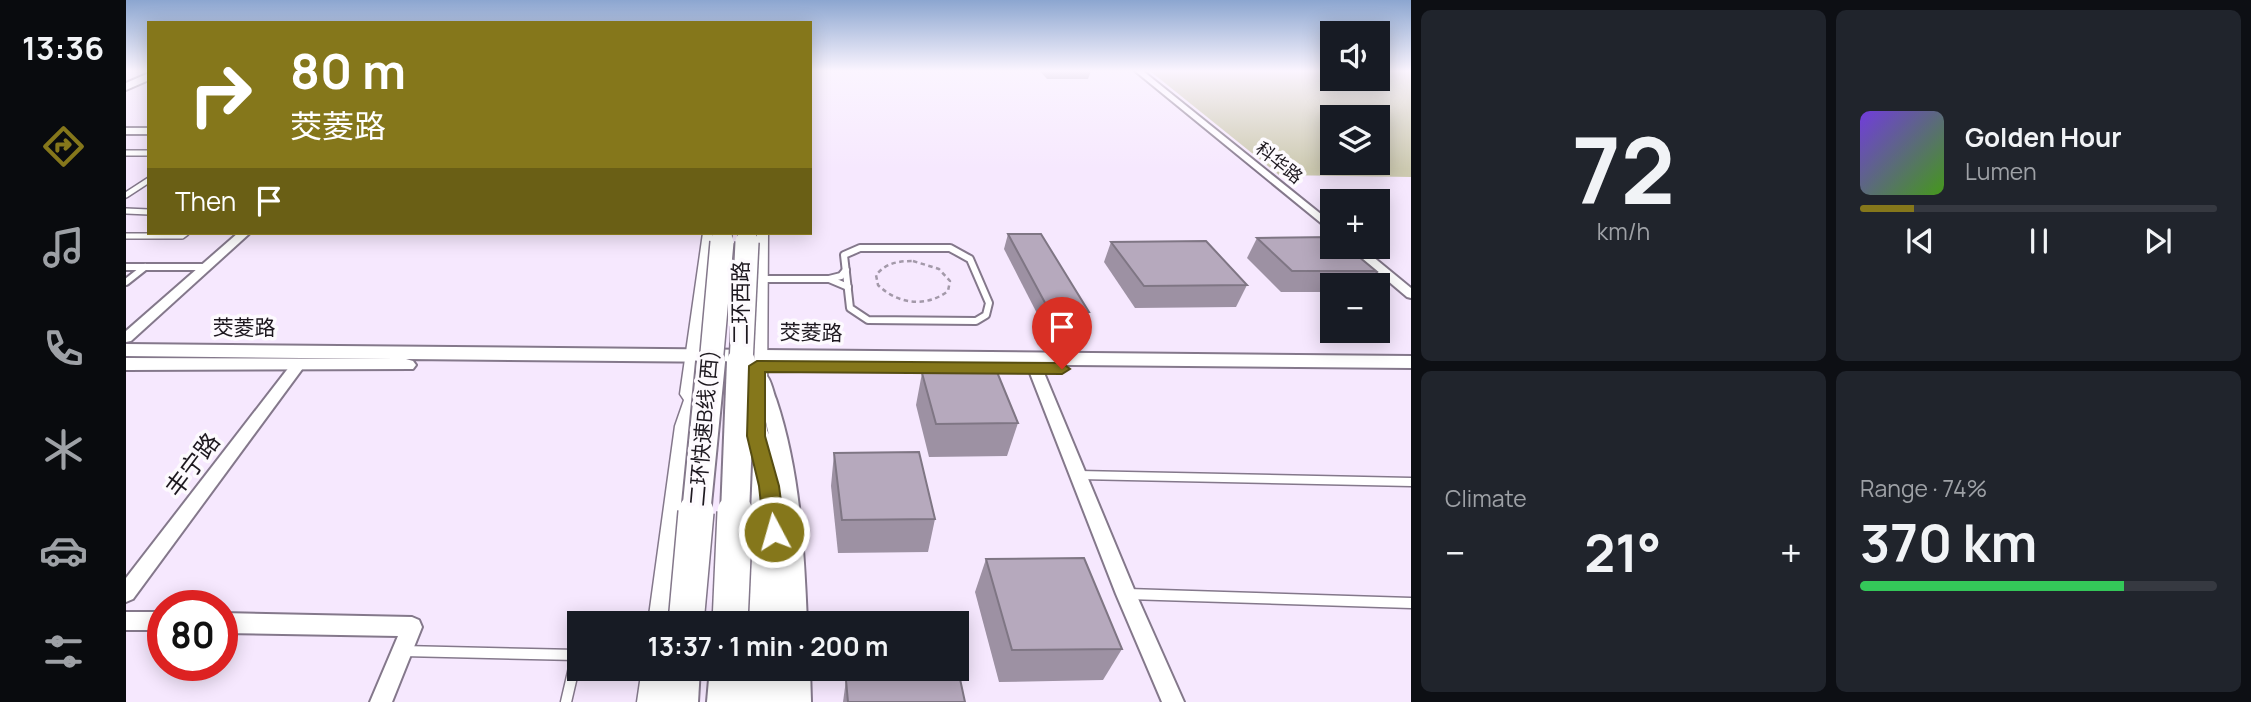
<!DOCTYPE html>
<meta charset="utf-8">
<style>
:root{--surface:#171b24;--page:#20242c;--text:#f1f3f6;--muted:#9ea1a6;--line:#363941;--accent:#85771b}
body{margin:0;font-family:Manrope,"Noto Sans SC",sans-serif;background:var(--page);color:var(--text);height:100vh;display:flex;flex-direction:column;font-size:26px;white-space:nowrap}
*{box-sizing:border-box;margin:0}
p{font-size:23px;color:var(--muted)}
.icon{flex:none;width:38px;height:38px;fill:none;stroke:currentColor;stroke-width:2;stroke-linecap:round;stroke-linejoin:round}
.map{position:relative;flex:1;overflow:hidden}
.details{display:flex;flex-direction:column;gap:10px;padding:10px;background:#0d0f14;width:840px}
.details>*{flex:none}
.hud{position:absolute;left:21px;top:21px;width:665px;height:214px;border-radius:0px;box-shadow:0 4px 18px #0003;background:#85771b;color:#fff;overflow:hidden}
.controls{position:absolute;left:1194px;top:21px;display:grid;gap:14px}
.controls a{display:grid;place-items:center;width:70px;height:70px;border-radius:0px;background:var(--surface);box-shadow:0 4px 18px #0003;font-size:35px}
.speed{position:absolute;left:21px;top:590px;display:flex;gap:14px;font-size:35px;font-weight:700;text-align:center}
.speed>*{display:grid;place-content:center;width:91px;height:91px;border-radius:50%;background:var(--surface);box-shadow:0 4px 18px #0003;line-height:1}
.speed .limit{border:10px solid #d22;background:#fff;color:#111}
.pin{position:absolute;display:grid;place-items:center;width:60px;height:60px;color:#fff;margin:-72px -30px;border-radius:50% 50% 50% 0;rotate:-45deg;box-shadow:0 0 7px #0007}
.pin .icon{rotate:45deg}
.me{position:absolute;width:77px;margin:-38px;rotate:354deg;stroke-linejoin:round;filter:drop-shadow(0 0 5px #0008)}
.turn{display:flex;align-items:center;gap:24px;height:147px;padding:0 28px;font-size:32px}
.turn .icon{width:91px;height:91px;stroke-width:2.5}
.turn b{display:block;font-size:49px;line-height:60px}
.then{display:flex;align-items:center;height:66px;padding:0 28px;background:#0003;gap:14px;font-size:26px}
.big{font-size:52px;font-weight:700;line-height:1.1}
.details .tile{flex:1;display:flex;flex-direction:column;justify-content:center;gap:10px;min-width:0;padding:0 24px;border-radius:10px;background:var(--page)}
.details .dial{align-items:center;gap:0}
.dial b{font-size:91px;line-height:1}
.song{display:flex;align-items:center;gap:21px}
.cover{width:84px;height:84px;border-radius:10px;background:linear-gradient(135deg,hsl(260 70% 55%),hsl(100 70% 35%))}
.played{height:7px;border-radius:4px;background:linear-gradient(90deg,var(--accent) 15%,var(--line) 15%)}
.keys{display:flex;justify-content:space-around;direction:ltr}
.heat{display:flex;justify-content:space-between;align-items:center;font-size:38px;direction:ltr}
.charge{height:10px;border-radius:5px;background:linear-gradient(90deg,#34c759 74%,var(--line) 0)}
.details .tiles{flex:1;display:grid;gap:10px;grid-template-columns:repeat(2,1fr)}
.trip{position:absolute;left:441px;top:611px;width:402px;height:70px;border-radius:0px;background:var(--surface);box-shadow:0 4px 18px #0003;font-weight:700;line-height:70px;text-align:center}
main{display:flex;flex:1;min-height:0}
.tab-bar{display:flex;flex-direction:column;width:126px;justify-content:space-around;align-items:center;background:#090b0e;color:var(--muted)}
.tab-bar .icon{width:49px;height:49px}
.tab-bar .active{color:var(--accent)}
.tab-bar b{font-size:32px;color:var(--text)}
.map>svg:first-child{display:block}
</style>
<main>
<nav class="tab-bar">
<b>13:36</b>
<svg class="icon active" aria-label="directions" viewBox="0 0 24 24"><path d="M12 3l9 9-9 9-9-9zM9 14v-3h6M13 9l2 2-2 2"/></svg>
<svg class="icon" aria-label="music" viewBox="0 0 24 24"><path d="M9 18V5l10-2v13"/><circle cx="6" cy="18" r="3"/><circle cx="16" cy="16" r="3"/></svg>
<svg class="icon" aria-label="phone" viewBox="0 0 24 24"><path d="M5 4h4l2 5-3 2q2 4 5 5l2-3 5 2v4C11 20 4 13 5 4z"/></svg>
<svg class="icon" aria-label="climate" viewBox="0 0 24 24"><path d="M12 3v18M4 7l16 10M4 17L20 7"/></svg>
<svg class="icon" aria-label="car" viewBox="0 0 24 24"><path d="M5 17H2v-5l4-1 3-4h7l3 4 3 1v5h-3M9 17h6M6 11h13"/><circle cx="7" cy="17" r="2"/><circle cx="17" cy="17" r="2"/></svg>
<svg class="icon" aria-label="filters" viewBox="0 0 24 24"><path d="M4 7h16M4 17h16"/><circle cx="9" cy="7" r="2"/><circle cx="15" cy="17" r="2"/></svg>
</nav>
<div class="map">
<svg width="1285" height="702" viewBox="0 0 1285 702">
<rect width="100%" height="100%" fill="#f6e8fe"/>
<!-- green -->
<path fill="#cdcab1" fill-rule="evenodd" d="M1024,71H1206V79H1251V71H1285V177L1153,175ZM1206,117H1251V163H1206Z"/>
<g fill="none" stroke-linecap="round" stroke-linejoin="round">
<!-- lane-far3 casing -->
<g stroke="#84788b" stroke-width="8">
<g id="lane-far3">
<polyline points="0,153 23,153"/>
<polyline points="0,195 23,180"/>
<polyline points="0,211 23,212"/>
<polyline points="0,236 56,236 60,233"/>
</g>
</g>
<!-- lane-far2 casing -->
<g stroke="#84788b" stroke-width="10">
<g id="lane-far2">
<polygon points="734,248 824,248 844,259 863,303 860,315 850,321 742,320 724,308 718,255"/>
<polyline points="0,267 79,267"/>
<polyline points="720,270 715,276 703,279 722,287"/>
<polyline points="633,279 703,279"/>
<polyline points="0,282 19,267"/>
</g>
</g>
<!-- lane-far1 casing -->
<g stroke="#84788b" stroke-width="11">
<polyline id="lane-far1" points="953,475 1285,482"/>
</g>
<!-- lane casing -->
<g stroke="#84788b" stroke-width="13">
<g id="lane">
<polyline points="1002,594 1285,603"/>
<polyline points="277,651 451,655 440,702"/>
</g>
</g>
<!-- street casing -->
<g stroke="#84788b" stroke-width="4">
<g id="street">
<polygon points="1009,71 1017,71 1206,223 1206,232"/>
<rect x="0" y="128" width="23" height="6"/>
<polygon points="112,233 124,233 5,341 0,342 0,331"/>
<polygon points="1222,247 1235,247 1285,288 1285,298 1281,297"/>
<polygon points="172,360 179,365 177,368 7,599 0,602 0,578 167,362"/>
<polygon points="909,363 916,368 1010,594 1058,702 1036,702 990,594 902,368"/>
<path d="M635,372C645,375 646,390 650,399C674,471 678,548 681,623H661C659,539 653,458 628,377Z"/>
<rect x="0" y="612" width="37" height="18"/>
<polygon points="96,613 286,617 293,620 296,627 266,702 244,702 272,636 96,633"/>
<polygon points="662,668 684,668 685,702 663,702"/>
</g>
</g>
<!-- secondary casing -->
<g stroke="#84788b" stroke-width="4">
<g id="secondary">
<polygon points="23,73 23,80 0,90 0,83"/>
<polygon points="0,344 1285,356 1285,368 280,359 287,361 290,365 287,369 0,370 0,358 270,359 0,356"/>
</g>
</g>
<!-- primary casing -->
<g stroke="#84788b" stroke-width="3">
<g id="primary">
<polygon points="577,233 593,233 579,371 587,378 573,426 552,623 522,623 549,426 558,400 554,394"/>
<polygon points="626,233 642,233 641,399 637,405 642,436 642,623 612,623 618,436 611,384 614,379 620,377"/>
<polygon points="516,668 548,668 545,702 511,702"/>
<polygon points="610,668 642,668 642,702 608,702"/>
</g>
</g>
<!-- highway casing -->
<g stroke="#84788b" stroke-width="4">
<g id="highway">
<polygon points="630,426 640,429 644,436 663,513 667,623 631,623 631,513 616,436 620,429"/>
<polygon points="536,668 574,668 572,702 532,702"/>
<polygon points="584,668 622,668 621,702 581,702"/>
<polygon points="631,668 669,668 670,702 630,702"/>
</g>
</g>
<!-- path -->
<path stroke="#a399a9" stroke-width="2.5" stroke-dasharray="4.5 3.5" stroke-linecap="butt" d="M787,261L813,269L824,281L822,291C800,308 771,304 752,285L750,275C760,263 772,261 787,261Z"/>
<!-- lane-far3 -->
<use href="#lane-far3" stroke="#fff" stroke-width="5"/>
<!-- lane-far2 -->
<use href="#lane-far2" stroke="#fff" stroke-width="6"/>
<!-- lane-far1 -->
<use href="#lane-far1" stroke="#fff" stroke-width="8"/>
<!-- lane -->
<use href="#lane" stroke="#fff" stroke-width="10"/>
<!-- street -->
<use href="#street" fill="#fff" fill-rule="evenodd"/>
<!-- secondary -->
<use href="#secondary" fill="#fff" fill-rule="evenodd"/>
<!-- primary -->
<use href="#primary" fill="#fff" fill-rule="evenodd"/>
<!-- highway -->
<use href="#highway" fill="#fff" fill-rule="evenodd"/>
<!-- highway-bridge-far3 casing -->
<g stroke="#84788b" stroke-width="20" stroke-linecap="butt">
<g id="highway-bridge-far3">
<polyline points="596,244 597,233"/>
<polyline points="621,244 621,233"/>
</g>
</g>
<!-- highway-bridge-far2 casing -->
<g stroke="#84788b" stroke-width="26" stroke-linecap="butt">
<g id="highway-bridge-far2">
<polyline points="585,364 596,242"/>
<polyline points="615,364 621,242"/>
</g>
</g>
<!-- highway-bridge-far1 casing -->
<g stroke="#84788b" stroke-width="32" stroke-linecap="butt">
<g id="highway-bridge-far1">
<polyline points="570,514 585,362"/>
<polyline points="609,514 615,362"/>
</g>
</g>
<!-- highway-bridge casing -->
<g stroke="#84788b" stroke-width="38" stroke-linecap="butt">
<g id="highway-bridge">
<polyline points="560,623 570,512"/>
<polyline points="604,623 609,512"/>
</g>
</g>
<!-- highway-bridge-far3 -->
<use href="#highway-bridge-far3" stroke="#fff" stroke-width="18"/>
<!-- highway-bridge-far2 -->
<use href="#highway-bridge-far2" stroke="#fff" stroke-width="23"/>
<!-- highway-bridge-far1 -->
<use href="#highway-bridge-far1" stroke="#fff" stroke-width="28"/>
<!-- highway-bridge -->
<use href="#highway-bridge" stroke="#fff" stroke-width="35"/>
</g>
<!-- wall -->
<g fill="#9d91a3">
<polygon points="914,71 965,71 962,79 921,79"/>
<polygon points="882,234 963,312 957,329 919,329 878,249"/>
<polygon points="1131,238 1250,271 1241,285 1206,285 1206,292 1155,292 1121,258"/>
<polygon points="985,242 1121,285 1110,307 1009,308 978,262"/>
<polygon points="796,373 892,423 881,456 803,457 790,405"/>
<polygon points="708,453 809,519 802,552 712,553 705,486"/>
<polygon points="860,559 996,649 977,680 873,682 849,592"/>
<polygon points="720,680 839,702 717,702"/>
</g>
<!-- building -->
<g fill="#b6a9bd" stroke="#7f7684" stroke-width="2">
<polygon points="882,234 915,234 963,312 924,312"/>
<polygon points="1206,237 1206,247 1221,247 1250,271 1166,271 1131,238"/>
<polygon points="1080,241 1121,285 1018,286 985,242"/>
<polygon points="871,372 892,423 810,424 796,373"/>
<polygon points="793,452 809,519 716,520 708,453"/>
<polygon points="958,558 996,649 886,650 860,559"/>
<polygon points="834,679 839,702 722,702 720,680"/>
</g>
<!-- sky -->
<linearGradient id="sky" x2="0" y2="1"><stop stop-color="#8ca6d0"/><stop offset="0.42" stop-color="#fbf5ff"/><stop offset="1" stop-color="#fbf5ff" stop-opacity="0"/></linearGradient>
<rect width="1285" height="169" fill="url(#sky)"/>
<!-- route -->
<polygon fill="#85771b" stroke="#564d12" stroke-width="2" points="631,361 936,363 944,369 936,374 639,372 639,436 653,486 659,532 656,538 648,540 641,538 638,532 633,486 621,436 623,366"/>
<g text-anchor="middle" stroke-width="7" stroke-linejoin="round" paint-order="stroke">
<!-- far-street labels -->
<g font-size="18" fill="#1d181f" stroke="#fdfafe">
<text transform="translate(1153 163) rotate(39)" y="6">科华路</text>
</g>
<!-- street labels -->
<g font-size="21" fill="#1d181f" stroke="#fdfafe">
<text transform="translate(615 303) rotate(-90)" y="7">二环西路</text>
<text x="118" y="335">茭菱路</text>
<text transform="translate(685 333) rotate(1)" y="7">茭菱路</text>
<text transform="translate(578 428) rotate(-85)" y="7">二环快速B线(西)</text>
</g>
<!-- near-street labels -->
<g font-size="24" fill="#1d181f" stroke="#fdfafe">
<text transform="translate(67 465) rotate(-53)" y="8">丰宁路</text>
</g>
</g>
</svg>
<div class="controls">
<a><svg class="icon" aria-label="sound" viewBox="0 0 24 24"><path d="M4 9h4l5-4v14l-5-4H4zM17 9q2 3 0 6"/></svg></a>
<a><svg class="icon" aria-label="layers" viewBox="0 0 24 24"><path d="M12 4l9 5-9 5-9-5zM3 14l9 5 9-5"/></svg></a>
<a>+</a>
<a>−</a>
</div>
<div class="speed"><div class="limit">80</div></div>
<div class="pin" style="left:936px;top:369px;background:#d93025"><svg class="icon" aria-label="arrive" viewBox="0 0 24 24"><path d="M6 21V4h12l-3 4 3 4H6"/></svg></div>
<svg class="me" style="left:648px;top:532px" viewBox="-20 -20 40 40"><circle r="17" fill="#85771b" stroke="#fff" stroke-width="3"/><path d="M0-11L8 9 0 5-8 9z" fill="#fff"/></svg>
<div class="trip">13:37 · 1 min · 200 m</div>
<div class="hud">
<div class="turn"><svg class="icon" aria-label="right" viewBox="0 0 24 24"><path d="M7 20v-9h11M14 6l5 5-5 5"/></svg><div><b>80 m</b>茭菱路</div></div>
<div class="then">Then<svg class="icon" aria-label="arrive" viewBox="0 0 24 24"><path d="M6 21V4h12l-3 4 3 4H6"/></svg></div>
</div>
</div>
<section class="details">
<div class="tiles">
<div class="tile dial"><b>72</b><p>km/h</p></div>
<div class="tile">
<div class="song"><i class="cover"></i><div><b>Golden Hour</b><p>Lumen</p></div></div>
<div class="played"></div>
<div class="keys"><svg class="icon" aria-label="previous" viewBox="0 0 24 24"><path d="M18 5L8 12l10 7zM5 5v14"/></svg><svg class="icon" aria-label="pause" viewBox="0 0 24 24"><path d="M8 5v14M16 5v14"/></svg><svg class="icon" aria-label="next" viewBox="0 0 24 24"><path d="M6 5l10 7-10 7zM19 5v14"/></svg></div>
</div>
<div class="tile"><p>Climate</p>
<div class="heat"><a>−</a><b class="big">21°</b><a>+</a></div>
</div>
<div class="tile"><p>Range · 74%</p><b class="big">370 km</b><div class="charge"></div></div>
</div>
</section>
</main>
